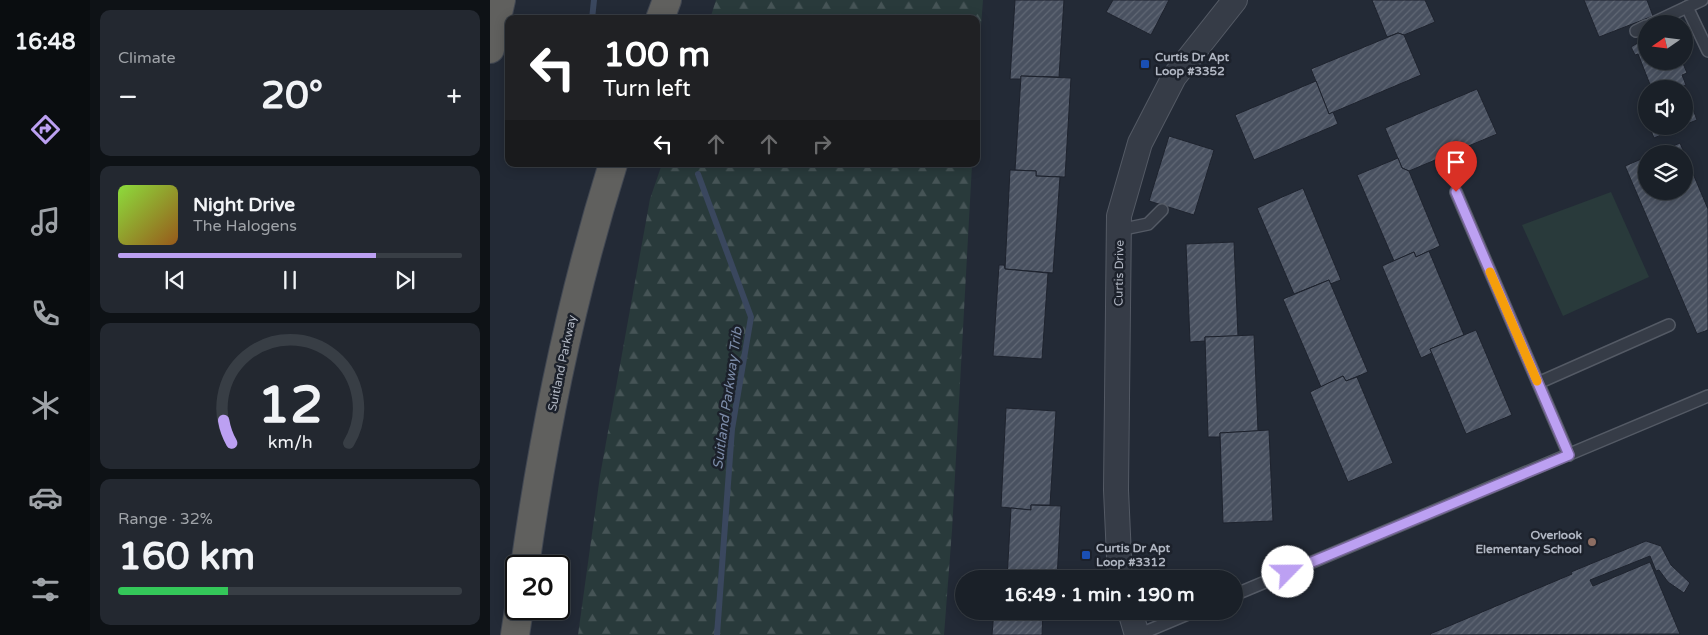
<!DOCTYPE html>
<meta charset="utf-8">
<style>
:root{--surface:#1a2028;--page:#232830;--text:#f1f3f6;--muted:#9fa3a8;--line:#383e45;--accent:#bca0f2}
body{margin:0;font-family:"Varela Round",sans-serif;background:var(--page);color:var(--text);height:100vh;display:flex;flex-direction:column;font-size:19px;white-space:nowrap}
*{box-sizing:border-box;margin:0}
p{font-size:16px;color:var(--muted)}
.icon{flex:none;width:28px;height:28px;fill:none;stroke:currentColor;stroke-width:2;stroke-linecap:round;stroke-linejoin:round}
.map{position:relative;flex:1;overflow:hidden}
.side{display:flex;flex-direction:column;gap:10px;padding:10px;background:#0e1216;width:400px}
.side>*{flex:none}
.banner{position:absolute;left:15px;top:15px;width:475px;height:152px;border-radius:10px;box-shadow:0 2px 12px #0003,0 0 0 1px var(--line);background:#202124;color:#fff;overflow:hidden}
.needle{width:32px;rotate:256deg}
.buttons{position:absolute;left:1148px;top:15px;display:grid;gap:10px}
.buttons a{display:grid;place-items:center;width:55px;height:55px;border-radius:50%;background:var(--surface);box-shadow:0 2px 12px #0003,0 0 0 1px var(--line);font-size:25px}
.speed{position:absolute;left:15px;top:555px;display:flex;gap:10px;font-size:25px;font-weight:700;text-align:center}
.speed>*{display:grid;place-content:center;width:65px;height:65px;border-radius:50%;background:var(--surface);box-shadow:0 2px 12px #0003,0 0 0 1px var(--line);line-height:1}
.speed .limit{border:2px solid #111;border-radius:8px;background:#fff;color:#111}
.pin{position:absolute;display:grid;place-items:center;width:42px;height:42px;color:#fff;margin:-51px -21px;border-radius:50% 50% 50% 0;rotate:-45deg;box-shadow:0 0 5px #0007}
.pin .icon{rotate:45deg}
.me{position:absolute;width:55px;margin:-28px;rotate:67deg;stroke-linejoin:round;filter:drop-shadow(0 0 4px #0008)}
.turn{display:flex;align-items:center;gap:18px;height:105px;padding:0 15px;font-size:22px}
.turn .icon{width:65px;height:65px;stroke-width:2.5}
.turn b{display:block;font-size:35px;line-height:42px}
.lanes{display:flex;align-items:center;height:48px;padding:0 15px;background:#0003;justify-content:center;gap:25px;direction:ltr}
.lanes .off{opacity:.35}
.big{font-size:38px;font-weight:700;line-height:1.1}
.side .card{flex:1;display:flex;flex-direction:column;justify-content:center;gap:8px;min-width:0;padding:0 18px;border-radius:10px;background:var(--page)}
.side .dial{align-items:center;gap:0}
.dial svg{height:130px;overflow:visible;fill:none;stroke:var(--line);stroke-width:7;stroke-linecap:round;text-anchor:middle}
.dial text{fill:var(--text);stroke:none}
.song{display:flex;align-items:center;gap:15px}
.cover{width:60px;height:60px;border-radius:8px;background:linear-gradient(135deg,hsl(90 70% 55%),hsl(30 70% 35%))}
.played{height:5px;border-radius:2px;background:linear-gradient(90deg,var(--accent) 75%,var(--line) 75%)}
.keys{display:flex;justify-content:space-around;direction:ltr}
.heat{display:flex;justify-content:space-between;align-items:center;font-size:28px;direction:ltr}
.charge{height:8px;border-radius:4px;background:linear-gradient(90deg,#34c759 32%,var(--line) 0)}
.trip{position:absolute;left:465px;top:570px;width:288px;height:50px;border-radius:25px;background:var(--surface);box-shadow:0 2px 12px #0003,0 0 0 1px var(--line);font-weight:700;line-height:50px;text-align:center}
main{display:flex;flex:1;min-height:0}
.tab-bar{display:flex;flex-direction:column;width:90px;justify-content:space-around;align-items:center;background:#0a0d10;color:var(--muted)}
.tab-bar .icon{width:35px;height:35px}
.tab-bar .active{color:var(--accent)}
.tab-bar b{font-size:22px;color:var(--text)}
.map>svg:first-child{display:block}
</style>
<main>
<nav class="tab-bar">
<b>16:48</b>
<svg class="icon active" aria-label="directions" viewBox="0 0 24 24"><path d="M12 3l9 9-9 9-9-9zM9 14v-3h6M13 9l2 2-2 2"/></svg>
<svg class="icon" aria-label="music" viewBox="0 0 24 24"><path d="M9 18V5l10-2v13"/><circle cx="6" cy="18" r="3"/><circle cx="16" cy="16" r="3"/></svg>
<svg class="icon" aria-label="phone" viewBox="0 0 24 24"><path d="M5 4h4l2 5-3 2q2 4 5 5l2-3 5 2v4C11 20 4 13 5 4z"/></svg>
<svg class="icon" aria-label="climate" viewBox="0 0 24 24"><path d="M12 3v18M4 7l16 10M4 17L20 7"/></svg>
<svg class="icon" aria-label="car" viewBox="0 0 24 24"><path d="M5 17H2v-5l4-1 3-4h7l3 4 3 1v5h-3M9 17h6M6 11h13"/><circle cx="7" cy="17" r="2"/><circle cx="17" cy="17" r="2"/></svg>
<svg class="icon" aria-label="filters" viewBox="0 0 24 24"><path d="M4 7h16M4 17h16"/><circle cx="9" cy="7" r="2"/><circle cx="15" cy="17" r="2"/></svg>
</nav>
<section class="side">
<div class="card"><p>Climate</p>
<div class="heat"><a>−</a><b class="big">20°</b><a>+</a></div>
</div>
<div class="card">
<div class="song"><i class="cover"></i><div><b>Night Drive</b><p>The Halogens</p></div></div>
<div class="played"></div>
<div class="keys"><svg class="icon" aria-label="previous" viewBox="0 0 24 24"><path d="M18 5L8 12l10 7zM5 5v14"/></svg><svg class="icon" aria-label="pause" viewBox="0 0 24 24"><path d="M8 5v14M16 5v14"/></svg><svg class="icon" aria-label="next" viewBox="0 0 24 24"><path d="M6 5l10 7-10 7zM19 5v14"/></svg></div>
</div>
<div class="card dial"><svg viewBox="0 0 100 80">
<path d="M14 69A42 42 0 1 1 86 69"/>
<path d="M14 69A42 42 0 0 1 9 55" stroke="#bca0f2"/>
<text x="50" y="56" font-size="32" font-weight="700">12</text>
<text x="50" y="72" font-size="11">km/h</text>
</svg></div>
<div class="card"><p>Range · 32%</p><b class="big">160 km</b><div class="charge"></div></div>
</section>
<div class="map">
<svg width="1218" height="635" viewBox="0 0 1218 635">
<defs>
<pattern id="forest-firs" width="22" height="20" patternUnits="userSpaceOnUse" patternTransform="scale(1.25)"><rect width="22" height="20" fill="#293a3b"/><path d="M5 1l3.5 6h-7zM16 11l3.5 6h-7z" fill="#465456"/></pattern>
<pattern id="building-hatch" width="6" height="6" patternUnits="userSpaceOnUse" patternTransform="scale(1.25)"><rect width="6" height="6" fill="#495160"/><path d="M-1 1l2-2M0 6l6-6M5 7l2-2" fill="none" stroke="#616875"/></pattern>
</defs>
<rect width="100%" height="100%" fill="#232a36"/>
<!-- forest -->
<g fill="url(#forest-firs)">
<polygon points="226,0 493,0 486,92 486,19 220,19"/>
<polygon points="172,164 482,164 462,530 454,635 88,635 110,476 160,199"/>
</g>
<!-- pitch -->
<polygon fill="#293a3b" points="1121,192 1159,277 1073,316 1032,225"/>
<g fill="none" stroke-linecap="round" stroke-linejoin="round">
<!-- stream -->
<g stroke="#3a475e" stroke-width="6">
<polyline points="102,19 104,0"/>
<polyline points="208,174 261,317 242,429 227,635"/>
</g>
</g>
<!-- building -->
<g fill="url(#building-hatch)" stroke="#1e232e">
<polygon points="525,0 574,0 569,77 531,76 531,79 520,79"/>
<polygon points="623,0 679,0 661,35 616,12"/>
<polygon points="882,0 935,0 945,22 914,35 908,33 897,37"/>
<polygon points="1094,0 1157,0 1163,16 1109,37"/>
<polygon points="908,33 914,35 931,75 839,114 821,69"/>
<polygon points="1156,38 1156,61 1192,61 1197,73 1192,75 1196,85 1187,89 1170,89 1168,84 1161,87 1148,54 1145,55 1141,47"/>
<polygon points="531,76 581,78 575,177 546,176 546,171 525,170"/>
<polygon points="826,81 839,114 843,112 848,124 764,160 745,115"/>
<polygon points="987,89 1007,134 919,171 912,168 895,128"/>
<polygon points="1198,96 1207,120 1194,125 1194,98"/>
<polygon points="1159,126 1192,126 1164,138"/>
<polygon points="679,136 724,150 704,215 659,201"/>
<polygon points="1190,143 1218,209 1218,330 1207,334 1135,166 1156,157 1156,191 1194,191 1194,154 1164,154"/>
<polygon points="908,158 912,168 919,171 950,246 926,257 924,252 904,261 867,175"/>
<polygon points="520,170 546,171 546,176 570,177 563,273 515,269"/>
<polygon points="813,188 851,280 840,284 839,280 804,294 767,208"/>
<polygon points="744,242 748,336 715,337 715,341 700,342 696,244"/>
<polygon points="939,251 974,335 940,349 942,353 931,358 892,266 924,252 926,257"/>
<polygon points="509,265 514,265 515,269 558,273 552,359 503,356"/>
<polygon points="839,280 878,372 856,381 853,376 831,387 793,299"/>
<polygon points="986,330 1022,415 976,434 940,349"/>
<polygon points="764,335 768,431 730,433 730,437 718,437 715,337"/>
<polygon points="853,376 856,381 867,377 903,463 858,482 820,392"/>
<polygon points="516,408 566,411 560,505 541,505 541,510 511,507"/>
<polygon points="779,430 783,521 733,523 730,433"/>
<polygon points="541,505 571,506 567,579 517,579 521,508 541,510"/>
<polygon points="1156,541 1171,546 1181,565 1200,583 1194,593 1178,582 1169,570 1166,571 1160,556 1100,580 1103,586 1160,562 1190,634 941,635 940,634 1082,574 1081,572"/>
<polygon points="504,611 553,611 552,635 502,635"/>
</g>
<g fill="none" stroke-linecap="round" stroke-linejoin="round">
<!-- service casing -->
<g stroke="#545a65" stroke-width="14">
<g id="service">
<polyline points="1197,7 1218,51"/>
<polyline points="1161,24 1212,0"/>
<polyline points="1146,31 1156,26"/>
<polyline points="966,192 1079,455"/>
<polyline points="629,230 658,224 672,210"/>
<polyline points="1048,383 1179,325"/>
<polyline points="744,595 1218,396"/>
<polyline points="648,635 705,611"/>
</g>
</g>
<!-- minor casing -->
<g stroke="#545a65" stroke-width="26">
<g id="minor">
<polyline points="630,579 626,490 629,216 650,143 684,77 745,0"/>
<polyline points="640,611 647,635"/>
</g>
</g>
<!-- trunk casing -->
<g stroke="#414752" stroke-width="30">
<g id="trunk">
<polyline points="170,19 177,0"/>
<polyline points="0,49 11,0"/>
<path d="M35,566C54,430 82,295 123,164"/>
<polyline points="25,635 29,609"/>
</g>
</g>
<!-- service -->
<use href="#service" stroke="#363c47" stroke-width="11"/>
<!-- minor -->
<use href="#minor" stroke="#363c47" stroke-width="24"/>
<!-- trunk -->
<use href="#trunk" stroke="#60605e" stroke-width="28"/>
</g>
<g fill="none" stroke-linecap="round" stroke-linejoin="round">
<!-- route casing -->
<g stroke="#7a689d" stroke-width="12">
<polyline id="route" points="798,572 1079,455 966,192"/>
</g>
<!-- route -->
<use href="#route" stroke="#bca0f2" stroke-width="9"/>
<!-- slow -->
<polyline stroke="#f59e0b" stroke-width="9" points="1000,272 1047,381"/>
</g>
<!-- markers -->
<g fill="#1a4fb4" stroke="#1c212b" stroke-width="2">
<rect x="650" y="59" width="10" height="10" rx="2.5"/>
<rect x="591" y="550" width="10" height="10" rx="2.5"/>
</g>
<circle fill="#8d6e63" stroke="#1c212b" stroke-width="2" cx="1102" cy="542" r="5"/>
<g text-anchor="middle" stroke-width="5" stroke-linejoin="round" paint-order="stroke">
<!-- poi labels -->
<g font-size="12" font-weight="bold" fill="#b1b7c3" stroke="#1c212b" text-anchor="start">
<text x="665" y="61">Curtis Dr Apt<tspan x="665" dy="14">Loop #3352</tspan></text>
<text x="1092" y="539" text-anchor="end">Overlook<tspan x="1092" dy="14">Elementary School</tspan></text>
<text x="606" y="552">Curtis Dr Apt<tspan x="606" dy="14">Loop #3312</tspan></text>
</g>
<!-- street labels -->
<g font-size="12" fill="#b1b7c3" stroke="#1c212b">
<text transform="translate(629 273) rotate(-89)" y="4">Curtis Drive</text>
<text transform="translate(72 363) rotate(-78)" y="4">Suitland Parkway</text>
</g>
<!-- water labels -->
<g font-size="14" font-style="italic" fill="#7c8ca9" stroke="#1c212b">
<text transform="translate(237 398) rotate(-82)" y="5">Suitland Parkway Trib</text>
</g>
</g>
</svg>
<div class="buttons">
<a><svg class="needle" viewBox="-14 -14 28 28"><path d="M0-13l5 13h-10z" fill="#e53935"/><path d="M0 13l5-13h-10z" fill="#9fa3a8"/></svg></a>
<a><svg class="icon" aria-label="sound" viewBox="0 0 24 24"><path d="M4 9h4l5-4v14l-5-4H4zM17 9q2 3 0 6"/></svg></a>
<a><svg class="icon" aria-label="layers" viewBox="0 0 24 24"><path d="M12 4l9 5-9 5-9-5zM3 14l9 5 9-5"/></svg></a>
</div>
<div class="speed"><div class="limit">20</div></div>
<div class="pin" style="left:966px;top:192px;background:#d93025"><svg class="icon" aria-label="arrive" viewBox="0 0 24 24"><path d="M6 21V4h12l-3 4 3 4H6"/></svg></div>
<svg class="me" style="left:798px;top:572px" viewBox="-20 -20 40 40"><circle r="19" fill="#fff"/><path d="M0-13L10 11 0 6-10 11z" fill="#bca0f2"/></svg>
<div class="trip">16:49 · 1 min · 190 m</div>
<div class="banner">
<div class="turn"><svg class="icon" aria-label="left" viewBox="0 0 24 24"><path d="M17 20v-9H6M10 6l-5 5 5 5"/></svg><div><b>100 m</b>Turn left</div></div>
<div class="lanes"><svg class="icon" aria-label="left" viewBox="0 0 24 24"><path d="M17 20v-9H6M10 6l-5 5 5 5"/></svg><svg class="icon off" aria-label="ahead" viewBox="0 0 24 24"><path d="M12 20V5M6 11l6-6 6 6"/></svg><svg class="icon off" aria-label="ahead" viewBox="0 0 24 24"><path d="M12 20V5M6 11l6-6 6 6"/></svg><svg class="icon off" aria-label="right" viewBox="0 0 24 24"><path d="M7 20v-9h11M14 6l5 5-5 5"/></svg></div>
</div>
</div>
</main>
